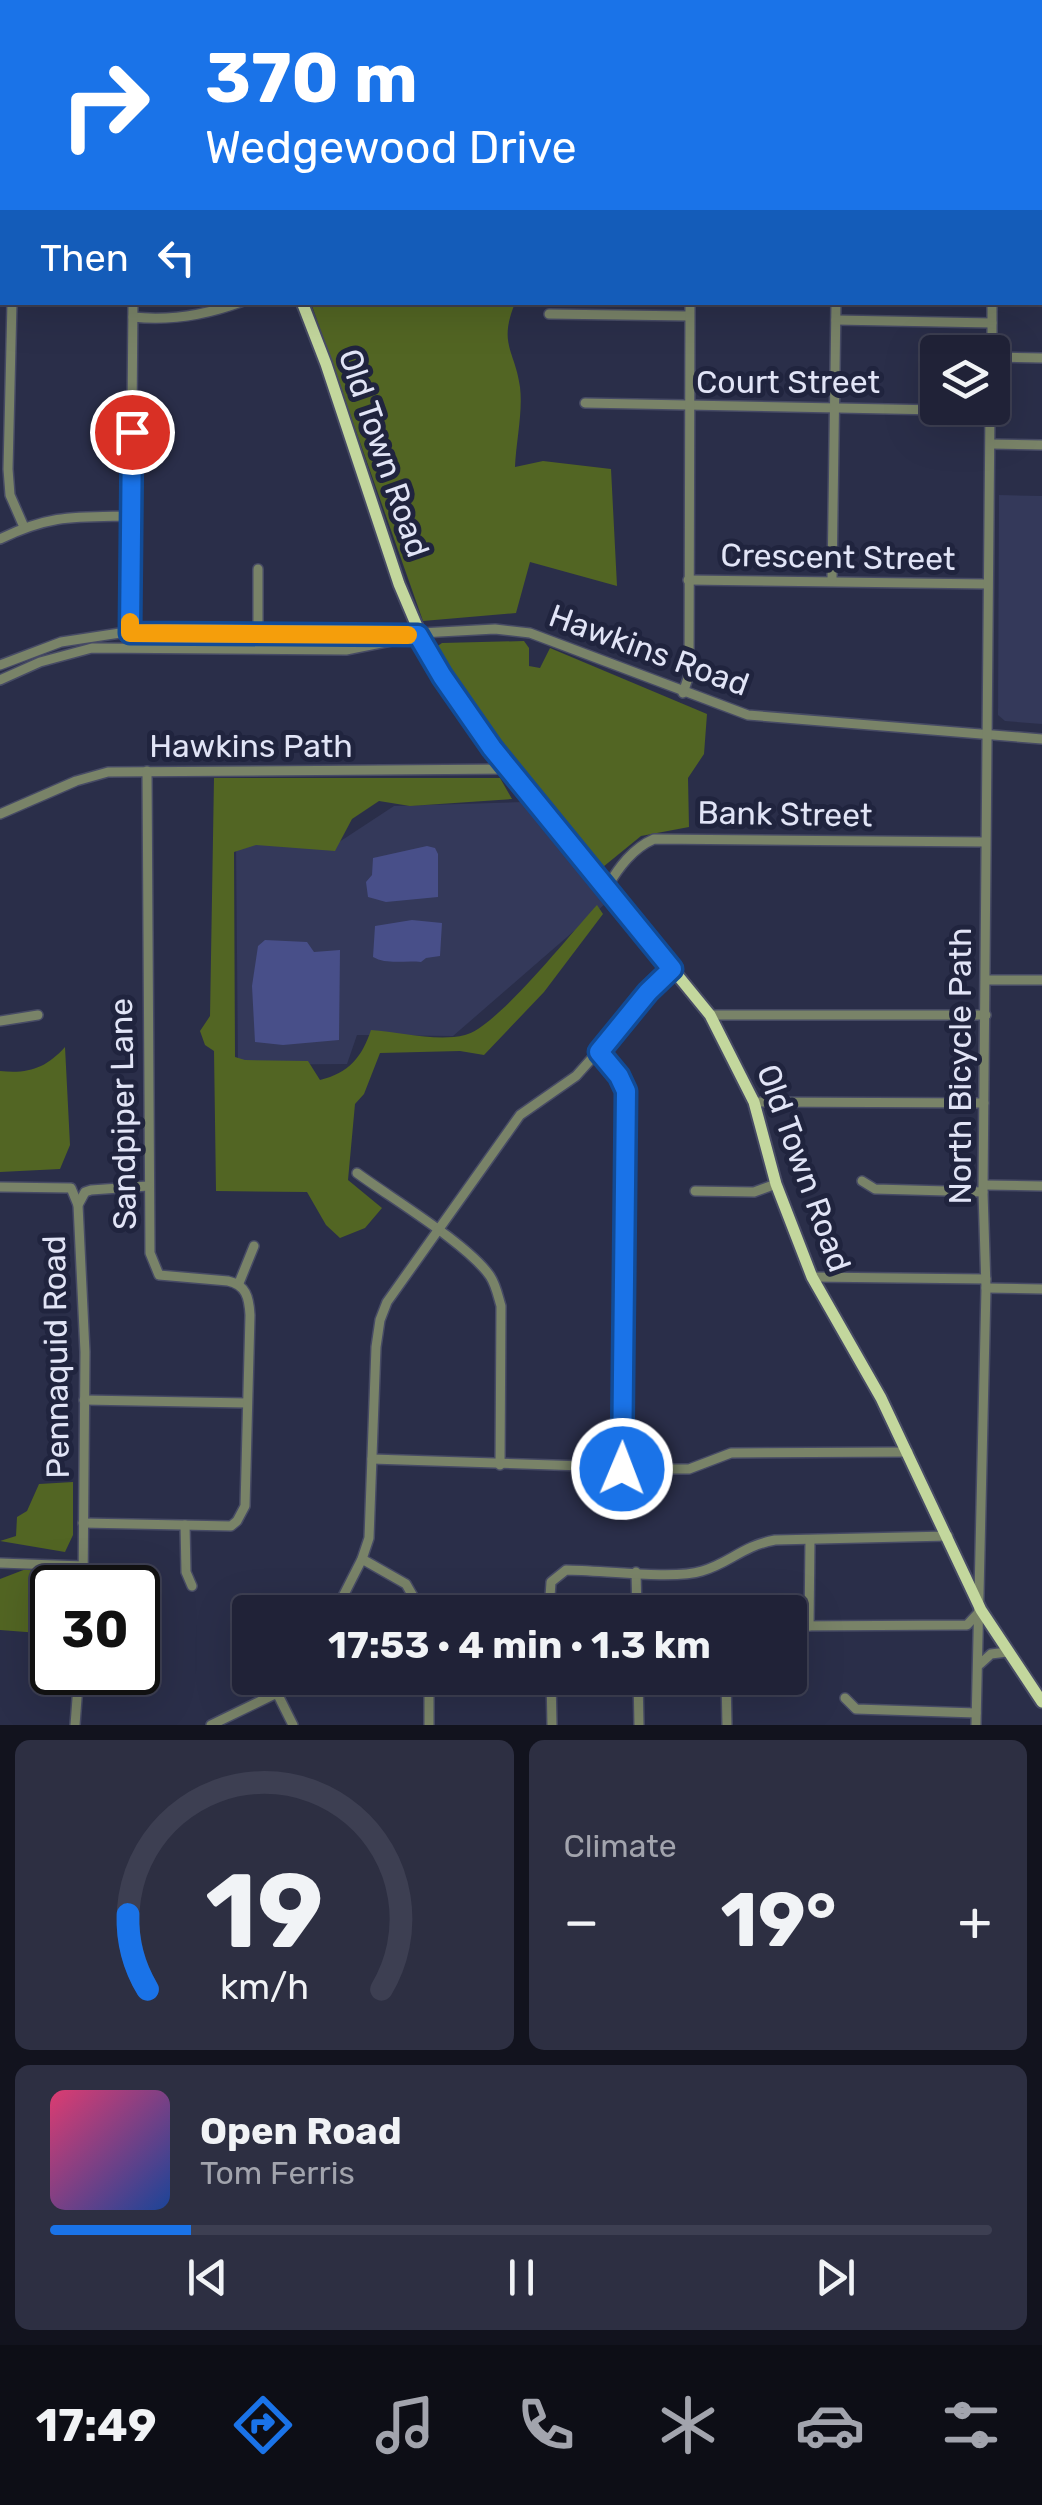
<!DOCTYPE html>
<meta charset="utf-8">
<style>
:root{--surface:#202237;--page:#2d2f42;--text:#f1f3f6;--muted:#a2a4ad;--line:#3d3f52;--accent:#1a73e8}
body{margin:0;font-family:Rubik,sans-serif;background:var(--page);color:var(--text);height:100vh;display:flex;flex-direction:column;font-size:38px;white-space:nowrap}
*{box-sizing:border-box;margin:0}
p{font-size:32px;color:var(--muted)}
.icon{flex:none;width:55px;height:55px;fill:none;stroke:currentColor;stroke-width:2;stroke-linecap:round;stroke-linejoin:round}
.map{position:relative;height:1725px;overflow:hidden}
.panel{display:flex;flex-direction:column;gap:15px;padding:15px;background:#12131e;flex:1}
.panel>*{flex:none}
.banner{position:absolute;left:0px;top:0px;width:1042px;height:305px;box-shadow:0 10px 40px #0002,0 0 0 2px var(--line);background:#1a73e8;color:#fff;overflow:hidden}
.controls{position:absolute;left:920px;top:335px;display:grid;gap:20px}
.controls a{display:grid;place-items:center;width:90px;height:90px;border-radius:10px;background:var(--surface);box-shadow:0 10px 40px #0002,0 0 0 2px var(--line);font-size:50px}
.speed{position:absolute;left:30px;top:1565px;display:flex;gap:20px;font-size:50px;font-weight:700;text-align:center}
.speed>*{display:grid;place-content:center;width:130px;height:130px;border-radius:50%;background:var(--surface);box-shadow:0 10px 40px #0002,0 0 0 2px var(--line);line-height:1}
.speed .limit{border:5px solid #111;border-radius:15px;background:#fff;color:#111}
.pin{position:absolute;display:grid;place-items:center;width:85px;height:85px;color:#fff;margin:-42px;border:5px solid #fff;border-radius:50%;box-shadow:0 2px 10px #0007}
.me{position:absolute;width:110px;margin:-55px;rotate:1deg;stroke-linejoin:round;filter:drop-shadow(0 0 8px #0008)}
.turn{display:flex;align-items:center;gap:35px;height:210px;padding:0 40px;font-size:45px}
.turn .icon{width:130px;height:130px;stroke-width:2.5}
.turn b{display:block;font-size:70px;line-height:85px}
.then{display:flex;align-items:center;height:95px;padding:0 40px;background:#0003;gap:20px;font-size:38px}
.big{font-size:75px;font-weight:700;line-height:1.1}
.panel .widget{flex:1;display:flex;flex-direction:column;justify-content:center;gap:15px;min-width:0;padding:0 35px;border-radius:15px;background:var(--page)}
.panel .dial{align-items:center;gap:0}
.dial svg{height:260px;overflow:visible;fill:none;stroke:var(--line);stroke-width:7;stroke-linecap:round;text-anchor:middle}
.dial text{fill:var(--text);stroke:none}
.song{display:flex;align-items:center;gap:30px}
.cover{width:120px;height:120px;border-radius:15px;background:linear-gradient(135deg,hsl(340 70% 55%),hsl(220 70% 35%))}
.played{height:10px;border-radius:5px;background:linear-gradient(90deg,var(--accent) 15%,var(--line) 15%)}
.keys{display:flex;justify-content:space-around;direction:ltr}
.heat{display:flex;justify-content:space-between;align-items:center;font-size:55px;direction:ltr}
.panel .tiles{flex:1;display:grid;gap:15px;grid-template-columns:1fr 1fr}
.widget:last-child{grid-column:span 2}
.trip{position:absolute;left:232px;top:1595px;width:575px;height:100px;border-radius:10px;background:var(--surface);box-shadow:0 10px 40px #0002,0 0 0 2px var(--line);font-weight:700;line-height:100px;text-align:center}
.dock{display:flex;height:160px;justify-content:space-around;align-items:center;background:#0d0e16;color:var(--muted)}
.dock .icon{width:70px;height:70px}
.dock .on{color:var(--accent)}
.dock b{font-size:45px;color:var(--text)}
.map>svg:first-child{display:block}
</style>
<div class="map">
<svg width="1042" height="1725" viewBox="0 0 1042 1725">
<rect width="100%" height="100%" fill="#2a2e49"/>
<!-- built -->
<g fill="#34395a">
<polygon points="999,495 1042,496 1042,724 1005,721 998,715"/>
<polygon points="522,802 605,904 453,1036 357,1035 347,1064 238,1065 236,841 330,848 394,806"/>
</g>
<!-- forest -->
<g fill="#526523">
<path d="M311,303H515C498,345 515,350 520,387C523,412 516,442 515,467L543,461L611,469L617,586L530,562L516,613L423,621Z"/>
<polygon points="524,641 529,648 529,666 540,668 550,648 707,714 704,754 688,778 689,827 641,836 603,867 574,837 433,649 442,643"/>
<path d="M214,778H500L512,799L410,806L379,801L352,819L335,851L256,845L234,852L235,1057L245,1060L308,1061L320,1080C349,1073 362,1057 371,1030C400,1032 437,1042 465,1035C496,1028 571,933 597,905L603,914L544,992L484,1055L460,1051L380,1053L364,1094L355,1104L348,1180L382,1208L365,1228L340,1238L326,1225L307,1192L216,1191L214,1051L205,1045L200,1031L210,1016Z"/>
<path d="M65,1047L70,1145L60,1169L0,1172V1071C29,1074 46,1068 65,1047Z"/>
<polygon points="73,1482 73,1535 65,1552 0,1541 16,1536 17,1517 27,1511 39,1484"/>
<polygon points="26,1569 63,1578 64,1587 52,1588 52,1634 0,1630 0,1579"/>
</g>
<!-- water -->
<g fill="#484f89">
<polygon points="427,846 435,848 438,854 438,897 386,902 368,897 366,882 372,875 373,858"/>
<path d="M412,920L442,923L440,956L426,958L421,962C405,960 387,965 373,957L375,926Z"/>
<polygon points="265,940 307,942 314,952 340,950 339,1040 283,1045 255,1042 252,986 258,946"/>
</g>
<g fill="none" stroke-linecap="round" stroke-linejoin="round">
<!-- minor casing -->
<g stroke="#474b65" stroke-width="12">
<g id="minor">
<polyline points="294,0 294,2"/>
<polyline points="382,2 382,0"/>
<polyline points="466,2 466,0"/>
<polyline points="629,2 630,0"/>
<polyline points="996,2 996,0"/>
<polyline points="1040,12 1042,12"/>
<polyline points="0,41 2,42"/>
<polyline points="1040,99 1042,99"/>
<polyline points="1040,184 1042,184"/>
<polyline points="1040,272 1042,272"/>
<polyline points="12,302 8,469 10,495 24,527"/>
<polyline points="549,314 689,316"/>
<path d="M133,317C171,321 206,315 241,302"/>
<polyline points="836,320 992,323"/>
<polyline points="992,352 992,302"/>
<polyline points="992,357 1042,358"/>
<polyline points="585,403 990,411"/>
<polyline points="991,444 1042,445"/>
<path d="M0,539C51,514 76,517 131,516"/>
<polyline points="258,569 258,636"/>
<polyline points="688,580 987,584"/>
<polyline points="832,580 836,302"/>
<polyline points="130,635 133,302"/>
<polyline points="0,665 61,642 120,633 346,637 495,629 530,633 748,715 1042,739"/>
<polyline points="0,680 40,662 92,648 346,650 396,640"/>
<polyline points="683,693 689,675 690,302"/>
<polyline points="0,814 76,781 108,772 509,769"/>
<path d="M607,887C619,867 633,848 654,839L985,842"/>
<polyline points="986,980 1042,980"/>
<polyline points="710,1015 986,1015"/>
<polyline points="0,1021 38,1015"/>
<polyline points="599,1052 619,1075 626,1091 622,1469"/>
<polyline points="754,1102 984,1103"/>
<path d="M357,1173C391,1198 468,1244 490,1276C496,1285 498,1296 501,1306L500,1465"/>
<polyline points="862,1181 875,1189 983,1192"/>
<polyline points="984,1185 1042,1186"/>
<polyline points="0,1187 71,1188 78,1205"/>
<polyline points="695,1191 754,1192 776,1184"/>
<polyline points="812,1277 986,1279"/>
<polyline points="239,1283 254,1246"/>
<polyline points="986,1288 1042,1289"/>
<polyline points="84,1400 247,1403"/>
<polyline points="372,1459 674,1469 689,1469 731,1453 908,1452"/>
<path d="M83,1523L231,1526L237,1521L245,1506L250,1315C249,1297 246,1285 228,1281L159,1275L150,1253L147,771"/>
<polyline points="185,1525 186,1572 192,1586"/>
<polyline points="362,1559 406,1584 422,1612"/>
<polyline points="0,1563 83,1566"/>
<polyline points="636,1572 637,1612"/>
<polyline points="83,1588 85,1352 78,1205 85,1192 91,1190 148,1186"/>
<polyline points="335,1612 362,1559 369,1538 376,1347 380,1320 387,1302 520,1115 576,1076 672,969"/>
<path d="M549,1612L551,1582L566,1570C600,1570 674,1580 702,1571C730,1563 742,1546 775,1540L948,1536"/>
<polyline points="790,1626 967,1625 981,1610"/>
<polyline points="809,1626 810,1540"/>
<polyline points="980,1664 991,1654 1007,1652"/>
<polyline points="429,1678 429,1725"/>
<polyline points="551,1678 552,1725"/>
<polyline points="638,1678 639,1725"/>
<polyline points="726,1678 727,1725"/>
<polyline points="277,1693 293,1725"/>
<polyline points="845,1698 856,1709 976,1713"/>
<polyline points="75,1725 79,1672"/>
<polyline points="211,1725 277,1693 297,1678"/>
<polyline points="976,1725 986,1288 983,1192 990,408"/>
</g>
</g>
<!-- major casing -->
<g stroke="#474b65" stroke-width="15">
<g id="major">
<polyline points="147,0 150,2"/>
<polyline points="302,302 326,364 399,584 430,657 492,748 710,1015 754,1102 776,1184 812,1277 881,1398 981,1610 1042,1702"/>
</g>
</g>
<!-- minor -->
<use href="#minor" stroke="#798368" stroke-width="9"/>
<!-- major -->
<use href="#major" stroke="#c3d79d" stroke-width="11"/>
</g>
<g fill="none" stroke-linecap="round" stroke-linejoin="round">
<!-- route casing -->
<g stroke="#114b97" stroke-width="25">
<polyline id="route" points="132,432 130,633 418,635 442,676 492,748 672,969 648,992 599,1052 619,1076 626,1091 622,1469"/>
</g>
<!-- route -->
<use href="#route" stroke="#1a73e8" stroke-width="18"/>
<!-- slow -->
<polyline stroke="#f59e0b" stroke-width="18" points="130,622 130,633 408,635"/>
</g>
<g text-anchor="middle" stroke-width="10" stroke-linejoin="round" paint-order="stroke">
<!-- street labels -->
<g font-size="32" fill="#e1e4f6" stroke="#20243e">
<text x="788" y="393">Court Street</text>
<text transform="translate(384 453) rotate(71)" y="11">Old Town Road</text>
<text transform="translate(838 557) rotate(1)" y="11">Crescent Street</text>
<text transform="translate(649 650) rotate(20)" y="11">Hawkins Road</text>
<text x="251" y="757">Hawkins Path</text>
<text transform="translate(785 814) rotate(1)" y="11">Bank Street</text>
<text transform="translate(960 1066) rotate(-90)" y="11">North Bicycle Path</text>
<text transform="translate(123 1114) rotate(-91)" y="11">Sandpiper Lane</text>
<text transform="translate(804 1168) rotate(70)" y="11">Old Town Road</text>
<text transform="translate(56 1357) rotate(-91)" y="11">Pennaquid Road</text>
</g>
</g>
</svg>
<div class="controls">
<a><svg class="icon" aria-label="layers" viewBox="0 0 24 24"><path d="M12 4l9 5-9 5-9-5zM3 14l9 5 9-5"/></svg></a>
</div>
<div class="speed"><div class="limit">30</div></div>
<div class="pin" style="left:132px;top:432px;background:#d93025"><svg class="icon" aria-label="arrive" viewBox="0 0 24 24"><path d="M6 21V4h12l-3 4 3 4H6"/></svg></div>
<svg class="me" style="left:622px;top:1469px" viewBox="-20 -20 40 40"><circle r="17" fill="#1a73e8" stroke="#fff" stroke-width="3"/><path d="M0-11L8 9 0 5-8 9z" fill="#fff"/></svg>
<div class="trip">17:53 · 4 min · 1.3 km</div>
<div class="banner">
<div class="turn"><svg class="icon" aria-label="right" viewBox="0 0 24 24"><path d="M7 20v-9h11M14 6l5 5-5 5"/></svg><div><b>370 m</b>Wedgewood Drive</div></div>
<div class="then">Then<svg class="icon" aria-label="left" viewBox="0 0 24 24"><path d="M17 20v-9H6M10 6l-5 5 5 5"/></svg></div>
</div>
</div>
<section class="panel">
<div class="tiles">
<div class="widget dial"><svg viewBox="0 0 100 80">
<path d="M14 69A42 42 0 1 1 86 69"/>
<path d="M14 69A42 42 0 0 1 8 46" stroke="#1a73e8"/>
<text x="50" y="56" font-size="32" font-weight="700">19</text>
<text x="50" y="72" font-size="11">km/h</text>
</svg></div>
<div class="widget"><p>Climate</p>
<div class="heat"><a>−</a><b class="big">19°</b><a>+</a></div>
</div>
<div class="widget">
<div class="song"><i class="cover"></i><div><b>Open Road</b><p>Tom Ferris</p></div></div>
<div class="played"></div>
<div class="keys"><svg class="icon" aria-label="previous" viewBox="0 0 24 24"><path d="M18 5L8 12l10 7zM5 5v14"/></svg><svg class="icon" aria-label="pause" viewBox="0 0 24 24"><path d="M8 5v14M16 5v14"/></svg><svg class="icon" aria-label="next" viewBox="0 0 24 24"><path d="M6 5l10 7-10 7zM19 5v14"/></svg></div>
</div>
</div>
</section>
<nav class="dock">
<b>17:49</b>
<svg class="icon on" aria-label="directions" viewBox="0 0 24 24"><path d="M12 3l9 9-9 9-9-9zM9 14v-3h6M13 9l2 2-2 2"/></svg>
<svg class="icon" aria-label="music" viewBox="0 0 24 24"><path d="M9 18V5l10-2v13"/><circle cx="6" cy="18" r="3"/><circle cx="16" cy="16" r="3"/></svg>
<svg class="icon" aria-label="phone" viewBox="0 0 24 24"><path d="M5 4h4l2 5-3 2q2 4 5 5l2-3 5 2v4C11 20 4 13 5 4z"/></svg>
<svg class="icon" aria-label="climate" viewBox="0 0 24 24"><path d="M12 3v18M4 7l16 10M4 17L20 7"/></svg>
<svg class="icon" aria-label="car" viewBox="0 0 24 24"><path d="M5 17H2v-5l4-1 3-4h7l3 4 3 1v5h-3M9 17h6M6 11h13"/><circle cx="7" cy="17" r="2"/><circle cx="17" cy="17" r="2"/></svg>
<svg class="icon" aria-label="filters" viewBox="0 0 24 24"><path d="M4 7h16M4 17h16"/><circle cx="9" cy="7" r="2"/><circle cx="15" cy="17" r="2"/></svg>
</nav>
